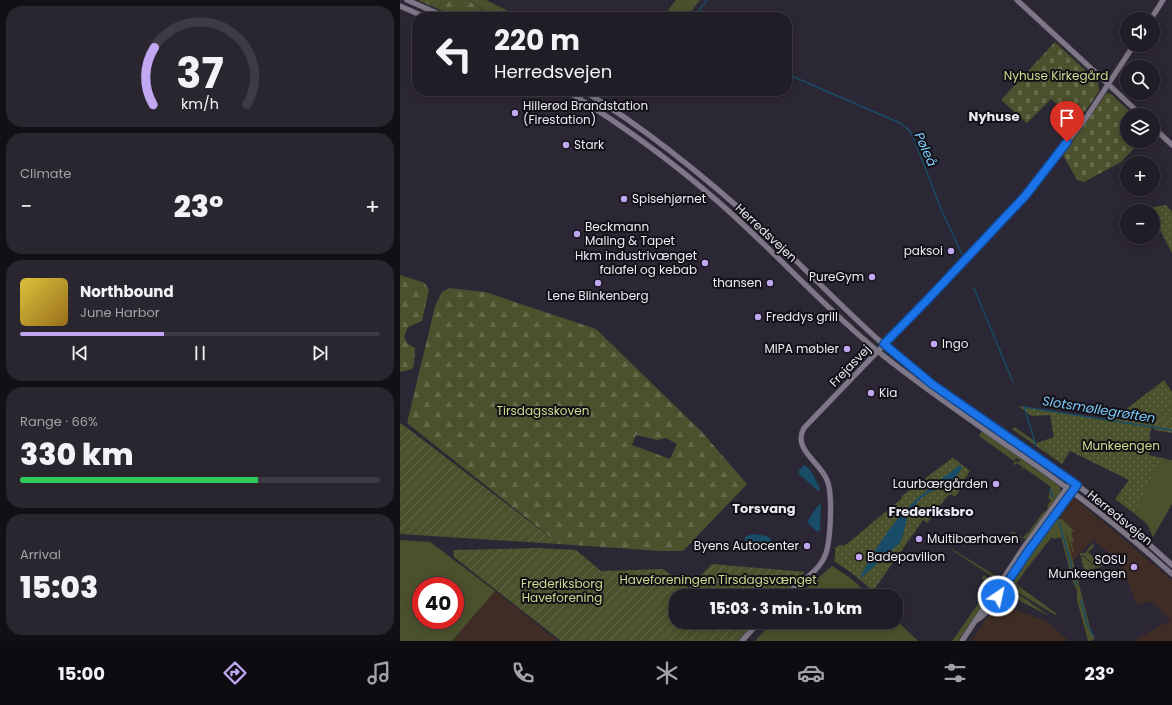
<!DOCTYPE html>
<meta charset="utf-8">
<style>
:root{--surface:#211d27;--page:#29262f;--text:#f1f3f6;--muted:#a2a2a7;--line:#3e3b44;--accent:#c2a7f2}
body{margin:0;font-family:Poppins,sans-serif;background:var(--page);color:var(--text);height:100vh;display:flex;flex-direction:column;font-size:15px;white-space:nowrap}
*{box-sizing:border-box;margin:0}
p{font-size:13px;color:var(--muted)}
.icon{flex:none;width:22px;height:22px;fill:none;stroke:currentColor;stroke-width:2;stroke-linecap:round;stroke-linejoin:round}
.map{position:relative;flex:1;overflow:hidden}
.panel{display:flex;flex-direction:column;gap:6px;padding:6px;background:#121015;width:400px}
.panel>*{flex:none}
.hud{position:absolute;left:12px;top:12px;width:380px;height:84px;border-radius:16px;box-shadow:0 2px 10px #0003,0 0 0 1px var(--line);background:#211d27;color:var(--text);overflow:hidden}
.tools{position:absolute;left:720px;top:12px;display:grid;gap:8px}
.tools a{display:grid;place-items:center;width:40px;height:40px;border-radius:50%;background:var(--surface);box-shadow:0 2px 10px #0003,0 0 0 1px var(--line);font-size:20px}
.speed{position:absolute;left:12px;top:577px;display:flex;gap:8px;font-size:20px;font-weight:700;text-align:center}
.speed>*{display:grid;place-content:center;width:52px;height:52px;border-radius:50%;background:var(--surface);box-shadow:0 2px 10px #0003,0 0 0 1px var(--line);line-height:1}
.speed .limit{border:6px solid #d22;background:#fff;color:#111}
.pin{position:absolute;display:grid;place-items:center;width:34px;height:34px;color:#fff;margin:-41px -17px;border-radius:50% 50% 50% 0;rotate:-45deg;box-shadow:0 0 4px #0007}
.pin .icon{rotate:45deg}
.me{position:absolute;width:44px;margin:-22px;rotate:34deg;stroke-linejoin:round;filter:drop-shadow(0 0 3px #0008)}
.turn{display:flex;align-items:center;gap:14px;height:84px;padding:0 16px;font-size:18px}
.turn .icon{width:52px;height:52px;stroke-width:2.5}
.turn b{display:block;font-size:28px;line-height:34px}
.big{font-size:30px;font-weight:800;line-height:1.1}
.panel .tile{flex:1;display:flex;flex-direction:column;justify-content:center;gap:6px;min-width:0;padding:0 14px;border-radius:16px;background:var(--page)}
.panel .dial{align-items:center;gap:0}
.dial svg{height:104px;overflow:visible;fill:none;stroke:var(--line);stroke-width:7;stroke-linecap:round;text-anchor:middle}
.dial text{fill:var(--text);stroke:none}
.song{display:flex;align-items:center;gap:12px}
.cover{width:48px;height:48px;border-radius:6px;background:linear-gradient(135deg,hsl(50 70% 55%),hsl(40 70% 35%))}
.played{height:4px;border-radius:2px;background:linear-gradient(90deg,var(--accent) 40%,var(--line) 40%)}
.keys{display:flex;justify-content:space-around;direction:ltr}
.heat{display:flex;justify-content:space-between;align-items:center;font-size:22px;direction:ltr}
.charge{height:6px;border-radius:3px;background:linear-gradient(90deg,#34c759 66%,var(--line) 0)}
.trip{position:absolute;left:269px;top:589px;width:234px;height:40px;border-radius:16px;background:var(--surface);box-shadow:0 2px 10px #0003,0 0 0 1px var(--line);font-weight:800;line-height:40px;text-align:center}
.menu{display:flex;height:64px;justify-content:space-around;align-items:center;background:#0d0c10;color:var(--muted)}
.menu .icon{width:28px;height:28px}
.menu .active{color:var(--accent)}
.menu b{font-size:18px;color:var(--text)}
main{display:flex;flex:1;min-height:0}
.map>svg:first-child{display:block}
</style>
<main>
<section class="panel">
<div class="tile dial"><svg viewBox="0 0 100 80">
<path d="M14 69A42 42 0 1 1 86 69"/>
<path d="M14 69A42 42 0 0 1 15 25" stroke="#c2a7f2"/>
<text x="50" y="56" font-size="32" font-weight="700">37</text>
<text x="50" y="72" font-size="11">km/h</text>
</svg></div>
<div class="tile"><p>Climate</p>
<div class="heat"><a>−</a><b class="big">23°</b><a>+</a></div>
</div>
<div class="tile">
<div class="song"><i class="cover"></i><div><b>Northbound</b><p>June Harbor</p></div></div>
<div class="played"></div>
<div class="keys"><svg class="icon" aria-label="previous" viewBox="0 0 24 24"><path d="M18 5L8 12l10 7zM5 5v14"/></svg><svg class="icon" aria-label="pause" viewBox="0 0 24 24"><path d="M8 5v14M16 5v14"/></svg><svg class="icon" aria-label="next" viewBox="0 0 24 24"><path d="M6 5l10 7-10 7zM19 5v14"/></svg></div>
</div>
<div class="tile"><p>Range · 66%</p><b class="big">330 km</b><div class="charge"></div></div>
<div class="tile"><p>Arrival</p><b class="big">15:03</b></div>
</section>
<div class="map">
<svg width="772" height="641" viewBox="0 0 772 641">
<defs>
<pattern id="forest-firs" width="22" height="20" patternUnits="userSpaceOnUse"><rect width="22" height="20" fill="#4b512c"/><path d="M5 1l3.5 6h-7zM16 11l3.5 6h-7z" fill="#656a4b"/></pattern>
<pattern id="cemetery-stones" width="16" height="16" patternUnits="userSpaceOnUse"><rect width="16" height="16" fill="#4b512c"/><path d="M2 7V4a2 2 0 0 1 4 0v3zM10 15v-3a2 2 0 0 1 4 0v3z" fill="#656a4b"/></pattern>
<pattern id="park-dots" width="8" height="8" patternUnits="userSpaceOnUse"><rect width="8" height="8" fill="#4b512c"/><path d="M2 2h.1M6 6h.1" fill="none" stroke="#656a4b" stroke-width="1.8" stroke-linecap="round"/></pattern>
<pattern id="garden-furrows" width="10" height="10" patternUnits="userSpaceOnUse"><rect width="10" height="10" fill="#4b512c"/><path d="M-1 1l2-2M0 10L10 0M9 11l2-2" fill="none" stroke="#656a4b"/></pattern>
</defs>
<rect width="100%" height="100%" fill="#2c2734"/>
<!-- commercial -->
<g fill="#3f2d25">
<polygon points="672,496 772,580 772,641 733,641 771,620 752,601 737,605 720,562 693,540 672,561 660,514"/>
<polygon points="95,591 158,641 52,641"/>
<polygon points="597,603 646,621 669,641 571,641"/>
</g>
<!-- grass -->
<g fill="#4b512c" fill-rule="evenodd">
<polygon points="68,0 86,0 120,17 103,17 104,15 97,12 91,15"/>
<polygon points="276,0 300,0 289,14 288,17 276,17 268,10"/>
<path d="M582,431L660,486L661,493L628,539L625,540L627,539C622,539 616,536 610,532H613L623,538L627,533H628L644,511L645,512L648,507L647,506L651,500L648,498C650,494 649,490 651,487L624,468L622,470H621L623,467L617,463L615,465L613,464L615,461L619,462L620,460L616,458L614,461L579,436Z"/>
<polygon points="766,459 772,460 772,504 753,537 747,524 735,514 751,478"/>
<polygon points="657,517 658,519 662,519 674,531 671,533 674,541 671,542 674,552 673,553 665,530 691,631 695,638 691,641 688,641 677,600 677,591 672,579 661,537 654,539 652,537 628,567 616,584 657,614 655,615 609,587 609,584 614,577 615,578 611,583 611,585 618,590 619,588 613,583 622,569 627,557"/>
<path d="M0,540L30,542L95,591L52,641H0ZM21,586H55V620H21Z"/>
<polygon points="692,544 694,546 688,552 703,566 697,568 683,555 680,556 680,553 685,553"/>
<polygon points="552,549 599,578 599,581 552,550"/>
<polygon points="432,566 449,577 471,596 397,596"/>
<polygon points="584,575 597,585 558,641 552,641 587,591 589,591 591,588 590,587 591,585 582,579"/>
<polygon points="609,589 627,600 649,616 622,602 609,592"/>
<polygon points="496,620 518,641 355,641 372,622 496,622"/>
</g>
<!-- forest -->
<g fill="url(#forest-firs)" fill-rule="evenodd">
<polygon points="18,0 68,0 90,15 94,14 99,9 102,10 104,15 103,17 56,17"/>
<polygon points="0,275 25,283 29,290 22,321 8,327 4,337 8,344 15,348 14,365 12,369 0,372"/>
<path d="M49,288L85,292L196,329L301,431L347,484L283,551H260L159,544L7,423L35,306L42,292ZM236,435L257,440L266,438L277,444L270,459L232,445Z"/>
</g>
<!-- cemetery -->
<g fill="url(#cemetery-stones)">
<polygon points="655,42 698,82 699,91 678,122 651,99 627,123 601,100"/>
<polygon points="708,93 711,94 734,115 727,115 727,141 741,141 721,162 684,182 677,180 663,155 705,95"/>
</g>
<!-- park -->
<g fill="url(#park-dots)">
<polygon points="766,205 772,212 772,253 753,216 753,211 750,211 749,208"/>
<polygon points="764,380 772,392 772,410 754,422 750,432 749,455 766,459 751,478 735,514 715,499 729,480 670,451 662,464 612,429 615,427 637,443 654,437 650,415 632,416 618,406 712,420"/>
<polygon points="552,457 570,471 564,480 566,482 555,497 550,494 545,499 539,508 541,510 538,518 532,517 527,523 523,520 473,591 452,573 434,561 435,556 435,548 439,545 443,546 448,543 501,499 502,496 519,482 521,484 528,476 551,459"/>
<polygon points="683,556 696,568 685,573 681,557"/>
</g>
<!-- garden -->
<g fill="url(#garden-furrows)">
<polygon points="772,410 772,433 755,430 753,428 754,422"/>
<polygon points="0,423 6,427 159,544 0,534"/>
<polygon points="137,548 176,550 201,571 263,569 289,588 312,564 405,572 381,596 276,596 276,622 356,622 339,641 161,641 54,557 53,550"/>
</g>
<!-- water -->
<g fill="#184c67">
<path d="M404,465C412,469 416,481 420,489L419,491L417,490L399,474V470Z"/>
<path d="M560,465L562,467L555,479L549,484L528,493L518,501L508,515L503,535L500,543L461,578L460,577C471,558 482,537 497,520C514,499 538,481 560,465Z"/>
<path d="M421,503L420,530L417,532L407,522C412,515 414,509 421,503Z"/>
<polygon points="352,534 367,536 371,539 371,543 367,546 345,542 345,537"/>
</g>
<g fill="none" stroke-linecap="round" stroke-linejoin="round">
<!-- stream -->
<g stroke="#184c67" stroke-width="1.5">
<polyline points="295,17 298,11 307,0"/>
<polyline points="387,74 500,123 508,129 513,136 541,209 562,254"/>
<polyline points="574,288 613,382"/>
<polyline points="624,406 636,446"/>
<polyline points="624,407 772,430"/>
<polyline points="650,489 653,497"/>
<polyline points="659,522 677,585"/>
<polyline points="681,600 687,624 694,637"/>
</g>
<!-- minor casing -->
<g stroke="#49444f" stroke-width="6">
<g id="minor">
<polyline points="7,0 46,17"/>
<polyline points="617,0 708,84 741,115"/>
<polyline points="0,6 25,17"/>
<polyline points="751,19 763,0"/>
<path d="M167,91C219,123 269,159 315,199C372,248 422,306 480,353C531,394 585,430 638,467C685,500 730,536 772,574"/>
<path d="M184,91C250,131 310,181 367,233C409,272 448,314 491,351C538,390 590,422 639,457C686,490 730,526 772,565"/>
<polyline points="753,127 772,145"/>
<path d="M384,596C397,584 416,574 424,558C431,545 433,493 427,480C420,462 392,449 404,428L529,298L626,195L686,118L734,45"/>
<path d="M577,620C594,610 616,569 628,551C643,528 661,507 677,485"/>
<polyline points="342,641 359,622"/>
<polyline points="562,641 624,547 672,481"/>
</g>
</g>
<!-- minor -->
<use href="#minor" stroke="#7d7787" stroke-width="5"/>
</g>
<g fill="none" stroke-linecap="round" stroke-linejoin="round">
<!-- route casing -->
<g stroke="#114b97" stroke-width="10">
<polyline id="route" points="598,596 629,550 677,485 532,384 484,344 529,298 626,195 667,142"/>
</g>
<!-- route -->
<use href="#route" stroke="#1a73e8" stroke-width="7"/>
</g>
<!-- markers -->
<g fill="#c2a7f2" stroke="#131117" stroke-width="1.5">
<circle cx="115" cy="113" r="4"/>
<circle cx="166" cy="145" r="4"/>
<circle cx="224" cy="199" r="4"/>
<circle cx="177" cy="234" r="4"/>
<circle cx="551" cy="251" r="4"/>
<circle cx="305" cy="263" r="4"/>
<circle cx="472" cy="277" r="4"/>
<circle cx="198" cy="283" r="4"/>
<circle cx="370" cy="283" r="4"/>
<circle cx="358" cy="317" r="4"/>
<circle cx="534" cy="344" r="4"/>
<circle cx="447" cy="349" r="4"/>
<circle cx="471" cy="393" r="4"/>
<circle cx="596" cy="484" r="4"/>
<circle cx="519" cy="539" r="4"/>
<circle cx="407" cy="546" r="4"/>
<circle cx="459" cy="557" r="4"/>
<circle cx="734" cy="567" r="4"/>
</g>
<g text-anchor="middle" stroke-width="4" stroke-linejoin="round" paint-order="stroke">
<!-- park labels -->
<g font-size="12" fill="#ceda8d" stroke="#131117">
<text x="656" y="80">Nyhuse Kirkegård</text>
<text x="143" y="415">Tirsdagsskoven</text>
<text x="721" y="450">Munkeengen</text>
<text x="318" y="584">Haveforeningen Tirsdagsvænget</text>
<text x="162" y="588">Frederiksborg<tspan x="162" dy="14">Haveforening</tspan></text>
</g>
<!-- poi labels -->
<g font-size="12" fill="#ece9f2" stroke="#131117" text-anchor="start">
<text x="123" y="110">Hillerød Brandstation<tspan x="123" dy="14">(Firestation)</tspan></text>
<text x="174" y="149">Stark</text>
<text x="232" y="203">Spisehjørnet</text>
<text x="185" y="231">Beckmann<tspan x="185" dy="14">Maling &amp; Tapet</tspan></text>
<text x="543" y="255" text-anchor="end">paksoi</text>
<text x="297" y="260" text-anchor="end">Hkm industrivænget<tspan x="297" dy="14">falafel og kebab</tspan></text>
<text x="464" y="281" text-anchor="end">PureGym</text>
<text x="362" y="287" text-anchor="end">thansen</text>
<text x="198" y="300" text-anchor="middle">Lene Blinkenberg</text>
<text x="366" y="321">Freddys grill</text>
<text x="542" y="348">Ingo</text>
<text x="439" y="353" text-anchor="end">MIPA møbler</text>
<text x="479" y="397">Kia</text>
<text x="588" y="488" text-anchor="end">Laurbærgården</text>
<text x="527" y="543">Multibærhaven</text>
<text x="399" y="550" text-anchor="end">Byens Autocenter</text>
<text x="467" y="561">Badepavilion</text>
<text x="726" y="564" text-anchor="end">SOSU<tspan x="726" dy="14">Munkeengen</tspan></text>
</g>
<!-- street labels -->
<g font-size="12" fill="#ece9f2" stroke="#131117">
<text transform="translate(366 233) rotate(43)" y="4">Herredsvejen</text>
<text transform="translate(450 366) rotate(-46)" y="4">Frejasvej</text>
<text transform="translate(720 518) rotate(39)" y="4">Herredsvejen</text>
</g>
<!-- neighbourhood labels -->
<g font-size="13" font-weight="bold" fill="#ece9f2" stroke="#131117">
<text x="594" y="121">Nyhuse</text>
<text x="364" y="513">Torsvang</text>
<text x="531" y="516">Frederiksbro</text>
</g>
<!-- water labels -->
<g font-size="13" font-style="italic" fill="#7bcaf7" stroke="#131117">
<text transform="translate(526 149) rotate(66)" y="5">Pøleå</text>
<text transform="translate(699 409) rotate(9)" y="5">Slotsmøllegrøften</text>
</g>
</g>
</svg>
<div class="tools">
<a><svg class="icon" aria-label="sound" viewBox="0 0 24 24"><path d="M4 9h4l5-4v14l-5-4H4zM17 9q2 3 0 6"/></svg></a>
<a><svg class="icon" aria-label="search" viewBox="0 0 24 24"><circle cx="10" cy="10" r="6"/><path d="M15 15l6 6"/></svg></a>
<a><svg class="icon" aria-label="layers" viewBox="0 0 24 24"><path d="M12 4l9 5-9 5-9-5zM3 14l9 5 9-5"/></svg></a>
<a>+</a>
<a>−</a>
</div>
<div class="speed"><div class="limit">40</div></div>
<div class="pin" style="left:667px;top:142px;background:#d93025"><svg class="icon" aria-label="arrive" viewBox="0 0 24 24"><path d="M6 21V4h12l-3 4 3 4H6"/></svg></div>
<svg class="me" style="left:598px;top:596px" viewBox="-20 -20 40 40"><circle r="17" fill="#1a73e8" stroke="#fff" stroke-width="3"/><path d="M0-11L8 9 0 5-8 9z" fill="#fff"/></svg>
<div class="trip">15:03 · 3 min · 1.0 km</div>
<div class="hud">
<div class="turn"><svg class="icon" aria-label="left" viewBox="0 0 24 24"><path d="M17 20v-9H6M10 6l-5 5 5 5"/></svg><div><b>220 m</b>Herredsvejen</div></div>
</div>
</div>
</main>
<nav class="menu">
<b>15:00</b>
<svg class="icon active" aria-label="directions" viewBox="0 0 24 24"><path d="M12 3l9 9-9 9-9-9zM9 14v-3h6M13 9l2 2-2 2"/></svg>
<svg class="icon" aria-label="music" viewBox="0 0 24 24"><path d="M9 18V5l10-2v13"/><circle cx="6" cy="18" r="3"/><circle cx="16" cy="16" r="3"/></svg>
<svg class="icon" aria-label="phone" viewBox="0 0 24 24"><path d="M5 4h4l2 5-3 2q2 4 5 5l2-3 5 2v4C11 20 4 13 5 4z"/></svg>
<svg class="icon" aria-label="climate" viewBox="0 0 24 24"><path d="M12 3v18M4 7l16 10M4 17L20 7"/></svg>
<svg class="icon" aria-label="car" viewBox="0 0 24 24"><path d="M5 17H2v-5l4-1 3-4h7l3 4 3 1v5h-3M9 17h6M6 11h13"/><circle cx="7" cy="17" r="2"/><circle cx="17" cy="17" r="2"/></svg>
<svg class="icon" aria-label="filters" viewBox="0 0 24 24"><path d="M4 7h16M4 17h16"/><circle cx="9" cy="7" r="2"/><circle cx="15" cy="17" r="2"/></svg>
<b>23°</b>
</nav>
